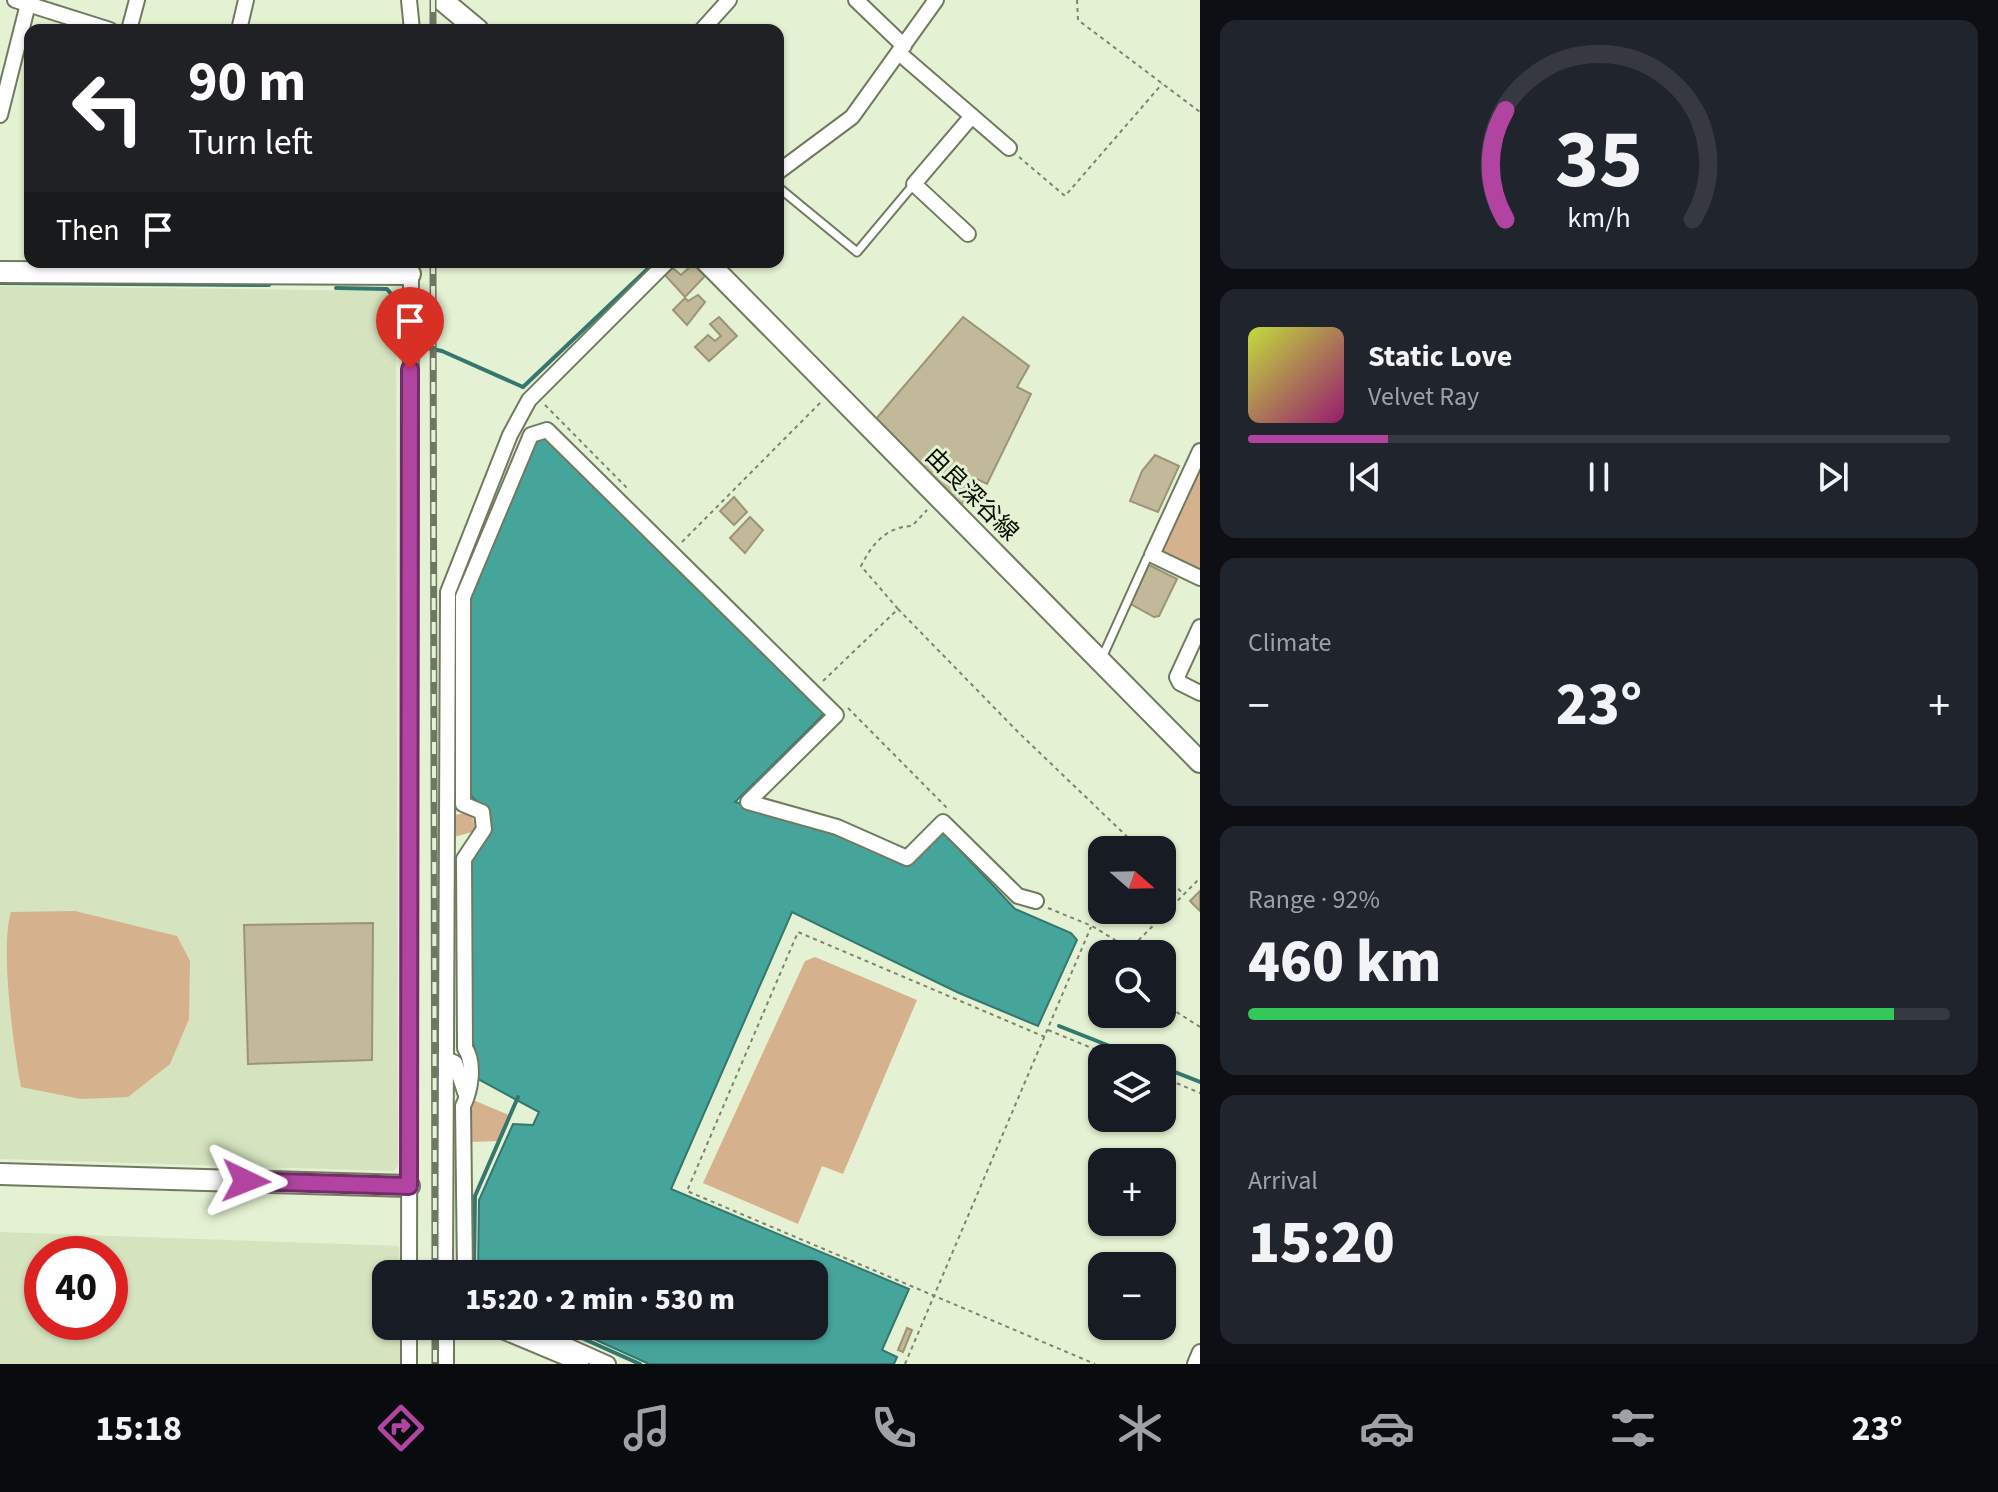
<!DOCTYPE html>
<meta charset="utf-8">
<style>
:root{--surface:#171b24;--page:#20242c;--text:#f1f3f6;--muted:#9ea1a6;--line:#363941;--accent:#b244a1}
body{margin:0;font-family:"Source Sans 3","Noto Sans JP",sans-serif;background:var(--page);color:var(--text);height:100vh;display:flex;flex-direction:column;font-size:30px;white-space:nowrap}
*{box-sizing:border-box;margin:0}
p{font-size:26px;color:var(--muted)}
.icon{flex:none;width:44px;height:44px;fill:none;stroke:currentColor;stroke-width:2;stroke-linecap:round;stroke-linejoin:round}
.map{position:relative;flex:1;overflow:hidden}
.details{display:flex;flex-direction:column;gap:20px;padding:20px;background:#0d0f14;width:798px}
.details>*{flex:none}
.banner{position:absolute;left:24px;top:24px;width:760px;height:244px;border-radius:16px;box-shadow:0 2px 6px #0004;background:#202124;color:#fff;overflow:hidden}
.needle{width:52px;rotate:110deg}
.tools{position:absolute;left:1088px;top:836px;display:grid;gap:16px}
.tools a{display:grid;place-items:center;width:88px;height:88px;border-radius:16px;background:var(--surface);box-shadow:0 2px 6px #0004;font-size:40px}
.speed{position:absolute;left:24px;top:1236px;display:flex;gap:16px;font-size:40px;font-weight:700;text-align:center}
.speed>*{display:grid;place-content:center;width:104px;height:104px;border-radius:50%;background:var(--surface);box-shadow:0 2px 6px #0004;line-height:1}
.speed .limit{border:12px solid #d22;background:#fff;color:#111}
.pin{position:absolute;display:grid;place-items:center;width:68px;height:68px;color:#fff;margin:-82px -34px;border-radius:50% 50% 50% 0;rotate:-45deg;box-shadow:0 0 8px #0007}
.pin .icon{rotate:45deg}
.me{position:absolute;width:88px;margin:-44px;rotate:92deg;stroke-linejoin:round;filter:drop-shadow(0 0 6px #0008)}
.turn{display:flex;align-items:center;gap:28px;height:168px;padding:0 32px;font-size:36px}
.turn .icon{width:104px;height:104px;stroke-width:2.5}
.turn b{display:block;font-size:56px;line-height:68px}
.then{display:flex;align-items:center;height:76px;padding:0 32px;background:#0003;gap:16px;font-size:30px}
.big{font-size:60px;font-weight:800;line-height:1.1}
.details .tile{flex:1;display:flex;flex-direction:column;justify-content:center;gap:12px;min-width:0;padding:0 28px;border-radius:16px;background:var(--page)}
.details .dial{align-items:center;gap:0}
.dial svg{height:208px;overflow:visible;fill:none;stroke:var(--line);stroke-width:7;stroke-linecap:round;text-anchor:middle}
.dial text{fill:var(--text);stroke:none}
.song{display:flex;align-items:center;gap:24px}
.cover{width:96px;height:96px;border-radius:12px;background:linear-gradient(135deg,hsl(70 70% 55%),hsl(320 70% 35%))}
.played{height:8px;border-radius:4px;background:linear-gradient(90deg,var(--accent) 20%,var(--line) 20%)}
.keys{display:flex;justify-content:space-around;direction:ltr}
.heat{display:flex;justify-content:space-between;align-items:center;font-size:44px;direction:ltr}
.charge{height:12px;border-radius:6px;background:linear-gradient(90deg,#34c759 92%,var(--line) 0)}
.trip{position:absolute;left:372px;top:1260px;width:456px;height:80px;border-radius:16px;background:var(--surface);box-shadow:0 2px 6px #0004;font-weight:800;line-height:80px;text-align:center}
.tab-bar{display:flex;height:128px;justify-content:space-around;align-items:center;background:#090b0e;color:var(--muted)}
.tab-bar .icon{width:56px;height:56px}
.tab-bar .selected{color:var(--accent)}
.tab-bar b{font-size:36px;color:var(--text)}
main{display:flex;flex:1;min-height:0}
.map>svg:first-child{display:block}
</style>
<main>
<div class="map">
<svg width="1200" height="1364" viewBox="0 0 1200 1364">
<rect width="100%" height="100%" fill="#e4f1d2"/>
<!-- built -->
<g fill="#d5e4bf" fill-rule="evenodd">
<polygon points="0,286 385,291 396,303 398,1166 393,1171 0,1159"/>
<path d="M0,1232L399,1246L400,1274H386V1326H400V1364H0ZM42,1254H110V1322H42Z"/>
</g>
<!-- green -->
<g fill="#d6b18e">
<polygon points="1200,466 1200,571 1165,555 1162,548"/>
<polygon points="471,812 476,831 454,837 454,815"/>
<path d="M75,911L177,936L190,961L189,1019L170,1064L128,1097L81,1099L21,1087C13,1044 0,947 11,912Z"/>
<polygon points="815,957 917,1000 843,1174 822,1166 798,1224 703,1183 805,961"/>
<polygon points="473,1100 509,1115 500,1141 469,1142 469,1102"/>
</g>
<!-- water -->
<polygon fill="#46a59b" stroke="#34776e" stroke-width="2" points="546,434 824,714 735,802 832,827 903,865 911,864 943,832 1015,909 1071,933 1077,940 1038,1026 959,993 792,912 671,1189 909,1289 882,1350 897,1357 894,1364 649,1364 565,1326 814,1326 814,1274 478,1274 479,1200 513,1124 533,1125 539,1112 476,1078 476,1055 471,1034 468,859 486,831 482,806 472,797 466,783 467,596 532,438"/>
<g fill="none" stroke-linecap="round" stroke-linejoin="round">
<!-- stream -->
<g stroke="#34776e" stroke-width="4">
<polyline points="0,283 269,285"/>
<polyline points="336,288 387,289 398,302 398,347"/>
<polyline points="422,347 442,351 523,387"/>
<polyline points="523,387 655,262"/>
<polyline points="1059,1026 1140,1058"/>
<polyline points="1162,1067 1200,1082"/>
<polyline points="474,1274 475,1196 518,1097"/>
<polyline points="555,1326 640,1364"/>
</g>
</g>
<!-- building -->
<g fill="#c1b99a" stroke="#9c9476" stroke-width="2">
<polygon points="693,264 705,276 685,297 665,275 673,268 681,275"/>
<polygon points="698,295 705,302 687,325 673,310 685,298 688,301"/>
<polygon points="719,317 737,336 709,361 695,347 708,335 715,341 721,336 710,324"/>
<polygon points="963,317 1029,366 1017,387 1031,394 987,484 977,479 961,506 876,419"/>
<polygon points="1155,455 1179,466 1158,512 1130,501 1142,471"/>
<polygon points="734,497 747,512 734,525 720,511"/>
<polygon points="750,517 763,530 745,553 730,538"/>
<polygon points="1149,565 1177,579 1159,616 1154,617 1129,603"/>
<polygon points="1200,891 1200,911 1190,901"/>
<polygon points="373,923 372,1060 248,1064 244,925"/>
<polygon points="907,1328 912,1330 903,1352 898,1350"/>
</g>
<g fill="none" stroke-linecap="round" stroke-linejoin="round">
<!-- lane casing -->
<g stroke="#707a5f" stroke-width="11">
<g id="lane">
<polyline points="778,187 857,252 914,184"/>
<polyline points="1101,660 1147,558 1152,555"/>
</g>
</g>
<!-- street casing -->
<g stroke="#707a5f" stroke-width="18">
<g id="street">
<polyline points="15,0 110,30"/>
<polyline points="409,0 412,30"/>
<polyline points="856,0 904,46"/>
<polyline points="129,30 137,0"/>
<polyline points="239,30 246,0"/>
<polyline points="702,30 729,0"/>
<polyline points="899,53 1009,148"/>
<polyline points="0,115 29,0"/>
<polyline points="778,172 852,117 936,0"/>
<polyline points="968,234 914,184 972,116"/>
<polyline points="1200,451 1152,555 1200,578"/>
<polyline points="1200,627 1177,677 1180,683 1200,693"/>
<polyline points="446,1059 455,1063 466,1095"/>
<polyline points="409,1274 411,262"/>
<polyline points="445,1274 448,592 510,435 529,400 667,262"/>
<path d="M465,1274L463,1106C471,1090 475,1063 465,1048L464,859L484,829L482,812L463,804V597L531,435L547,430L836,715L748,802L837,827L907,858L943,822L1018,896L1036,901"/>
<polyline points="446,1326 446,1364"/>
<polyline points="490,1326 581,1364"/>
<polyline points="523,1326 608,1364"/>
<polyline points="409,1364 409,1326"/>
<polyline points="1195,1364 1200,1352"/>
</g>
</g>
<!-- secondary casing -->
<g stroke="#707a5f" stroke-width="24">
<g id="secondary">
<polyline points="442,0 478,30"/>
<polyline points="707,262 1200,762"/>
<polyline points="0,272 410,274"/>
<polyline points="0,1174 409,1186"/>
</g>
</g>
<!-- path -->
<g stroke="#7c8470" stroke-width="2" stroke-dasharray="4 4" stroke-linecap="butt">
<polyline points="1077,0 1078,20 1200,112"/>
<polyline points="1019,157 1065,196 1162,84"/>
<polyline points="545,405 628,489"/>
<polyline points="682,542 821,402"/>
<polyline points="898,609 1018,732 1141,850"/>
<path d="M823,681L898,609L861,566C872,544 886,527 912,526L927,510"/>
<polyline points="848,708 947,808"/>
<polyline points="1162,871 1183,894"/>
<polyline points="1048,908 1092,926 1130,949 1200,878"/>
<polyline points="1162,993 1175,1011 1200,1027"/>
<polyline points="1048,1030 1116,1058"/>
<polyline points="1045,1037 798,932 687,1191 1095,1364"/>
<polyline points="1162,1077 1200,1093"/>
<polyline points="905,1364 1091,927"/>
</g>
<!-- lane -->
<use href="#lane" stroke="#fff" stroke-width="7"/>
<!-- street -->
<use href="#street" stroke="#fff" stroke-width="14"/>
<!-- secondary -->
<use href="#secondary" stroke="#fff" stroke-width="20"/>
<!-- rail casing -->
<g stroke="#6f7764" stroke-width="7">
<g id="rail">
<polyline points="433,0 433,30"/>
<polyline points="433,262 435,1274"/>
<polyline points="435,1326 435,1364"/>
</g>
</g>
<!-- rail -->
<use href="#rail" stroke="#e4f1d2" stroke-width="4" stroke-dasharray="12" stroke-linecap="butt"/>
</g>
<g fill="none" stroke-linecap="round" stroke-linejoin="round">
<!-- route casing -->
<g stroke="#742c69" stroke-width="20">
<polyline id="route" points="246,1181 409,1186 410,369"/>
</g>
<!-- route -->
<use href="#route" stroke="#b244a1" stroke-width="14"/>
</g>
<g text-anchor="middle" stroke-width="6" stroke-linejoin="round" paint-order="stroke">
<!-- street labels -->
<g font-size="24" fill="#090d04" stroke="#e4f1d2">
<text transform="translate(972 494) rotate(45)" y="8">由良深谷線</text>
</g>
</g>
</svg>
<div class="tools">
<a><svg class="needle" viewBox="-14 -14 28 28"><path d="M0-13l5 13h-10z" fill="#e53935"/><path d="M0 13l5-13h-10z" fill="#9ea1a6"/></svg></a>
<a><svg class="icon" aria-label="search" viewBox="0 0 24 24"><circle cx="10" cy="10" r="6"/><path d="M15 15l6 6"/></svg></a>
<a><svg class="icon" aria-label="layers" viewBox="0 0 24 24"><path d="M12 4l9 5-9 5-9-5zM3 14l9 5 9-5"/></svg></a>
<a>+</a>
<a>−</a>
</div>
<div class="speed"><div class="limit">40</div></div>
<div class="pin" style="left:410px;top:369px;background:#d93025"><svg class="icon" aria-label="arrive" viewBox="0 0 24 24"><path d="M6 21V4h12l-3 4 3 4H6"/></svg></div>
<svg class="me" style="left:246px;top:1181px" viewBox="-20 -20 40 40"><path d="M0-17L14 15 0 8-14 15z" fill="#b244a1" stroke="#fff" stroke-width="4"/></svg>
<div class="trip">15:20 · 2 min · 530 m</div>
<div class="banner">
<div class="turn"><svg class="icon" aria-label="left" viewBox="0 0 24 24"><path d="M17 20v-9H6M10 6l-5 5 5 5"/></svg><div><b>90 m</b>Turn left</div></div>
<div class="then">Then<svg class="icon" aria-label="arrive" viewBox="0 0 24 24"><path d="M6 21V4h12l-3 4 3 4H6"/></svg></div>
</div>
</div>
<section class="details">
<div class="tile dial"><svg viewBox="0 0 100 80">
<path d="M14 69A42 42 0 1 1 86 69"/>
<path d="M14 69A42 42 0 0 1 14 27" stroke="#b244a1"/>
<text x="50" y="56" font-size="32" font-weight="700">35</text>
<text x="50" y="72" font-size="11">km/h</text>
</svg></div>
<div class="tile">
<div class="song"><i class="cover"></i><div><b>Static Love</b><p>Velvet Ray</p></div></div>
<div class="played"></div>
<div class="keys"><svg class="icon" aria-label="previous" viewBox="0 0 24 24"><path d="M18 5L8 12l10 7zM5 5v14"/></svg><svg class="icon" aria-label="pause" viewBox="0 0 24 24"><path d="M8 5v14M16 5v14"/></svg><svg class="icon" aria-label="next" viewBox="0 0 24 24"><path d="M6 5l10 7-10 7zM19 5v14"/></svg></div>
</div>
<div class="tile"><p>Climate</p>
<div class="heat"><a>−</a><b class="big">23°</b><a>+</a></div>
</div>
<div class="tile"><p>Range · 92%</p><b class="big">460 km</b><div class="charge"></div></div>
<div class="tile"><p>Arrival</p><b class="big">15:20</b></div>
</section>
</main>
<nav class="tab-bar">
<b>15:18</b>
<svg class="icon selected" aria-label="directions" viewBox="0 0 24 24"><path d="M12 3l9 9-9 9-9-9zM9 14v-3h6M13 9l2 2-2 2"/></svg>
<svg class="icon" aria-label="music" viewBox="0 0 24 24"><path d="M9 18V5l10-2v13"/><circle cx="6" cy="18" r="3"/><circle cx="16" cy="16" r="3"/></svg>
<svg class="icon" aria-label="phone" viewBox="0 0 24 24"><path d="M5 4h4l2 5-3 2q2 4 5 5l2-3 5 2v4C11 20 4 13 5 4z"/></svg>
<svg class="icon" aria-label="climate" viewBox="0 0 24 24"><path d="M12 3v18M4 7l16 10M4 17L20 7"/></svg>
<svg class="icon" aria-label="car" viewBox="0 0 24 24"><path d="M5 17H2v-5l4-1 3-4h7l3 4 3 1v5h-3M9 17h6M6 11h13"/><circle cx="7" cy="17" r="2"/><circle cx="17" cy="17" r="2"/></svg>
<svg class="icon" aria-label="filters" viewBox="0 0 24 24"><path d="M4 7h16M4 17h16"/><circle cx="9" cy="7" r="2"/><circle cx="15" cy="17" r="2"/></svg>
<b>23°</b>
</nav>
